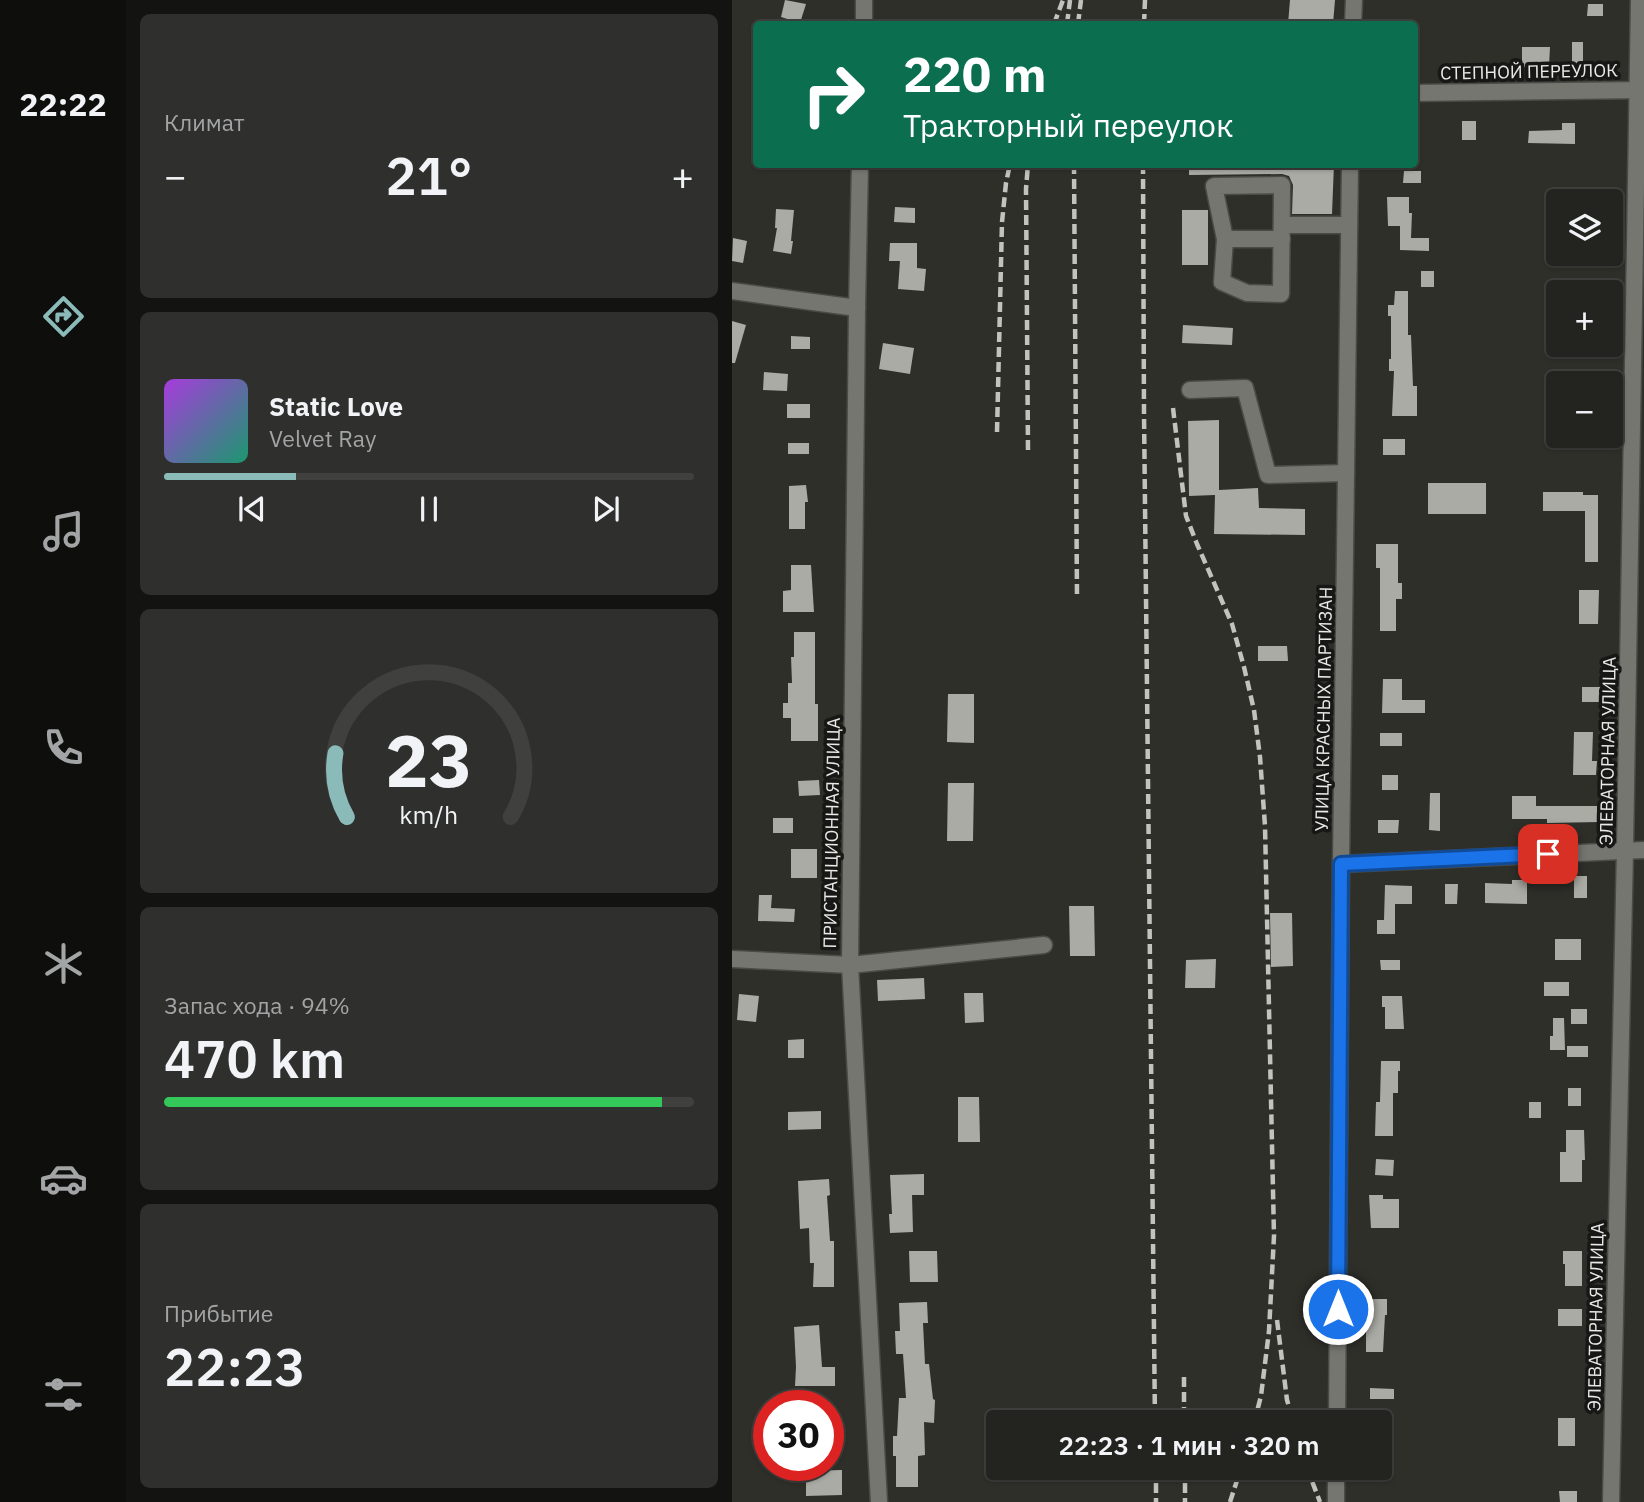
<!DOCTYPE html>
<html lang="ru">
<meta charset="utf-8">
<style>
:root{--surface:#232320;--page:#2f2f2d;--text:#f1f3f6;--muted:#a3a4a5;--line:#40403e;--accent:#8bbbb9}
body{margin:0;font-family:"IBM Plex Sans",sans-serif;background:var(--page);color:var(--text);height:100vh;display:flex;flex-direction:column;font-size:26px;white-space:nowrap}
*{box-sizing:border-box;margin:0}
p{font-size:23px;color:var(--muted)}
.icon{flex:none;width:38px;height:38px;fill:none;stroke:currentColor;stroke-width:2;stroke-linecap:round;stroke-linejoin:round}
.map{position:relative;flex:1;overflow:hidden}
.side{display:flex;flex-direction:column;gap:14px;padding:14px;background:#131312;width:606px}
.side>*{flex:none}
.guide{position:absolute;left:21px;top:21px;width:665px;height:147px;border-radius:7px;box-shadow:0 2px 5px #0004,0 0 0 2px var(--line);background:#0b6e4f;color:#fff;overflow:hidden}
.fabs{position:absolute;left:814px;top:189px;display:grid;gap:14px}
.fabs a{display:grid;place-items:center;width:77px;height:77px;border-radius:7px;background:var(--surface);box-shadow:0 2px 5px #0004,0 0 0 2px var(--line);font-size:35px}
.speed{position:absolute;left:21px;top:1390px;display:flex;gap:14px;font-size:35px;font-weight:700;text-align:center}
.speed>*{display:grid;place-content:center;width:91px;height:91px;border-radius:50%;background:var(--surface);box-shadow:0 2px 5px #0004,0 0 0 2px var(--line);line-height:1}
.speed .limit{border:10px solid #d22;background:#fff;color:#111}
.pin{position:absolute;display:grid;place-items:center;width:60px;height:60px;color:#fff;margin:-30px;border-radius:14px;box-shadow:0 4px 10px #0006}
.me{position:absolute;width:77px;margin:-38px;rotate:0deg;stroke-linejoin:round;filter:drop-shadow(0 0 5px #0008)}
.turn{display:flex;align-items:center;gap:24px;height:147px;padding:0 35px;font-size:32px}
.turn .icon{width:91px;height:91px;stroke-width:2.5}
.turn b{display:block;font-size:49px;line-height:60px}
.big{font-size:52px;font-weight:600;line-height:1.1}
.side .tile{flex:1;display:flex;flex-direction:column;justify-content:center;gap:10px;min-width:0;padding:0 24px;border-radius:10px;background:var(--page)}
.side .dial{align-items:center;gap:0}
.dial svg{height:182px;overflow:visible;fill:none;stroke:var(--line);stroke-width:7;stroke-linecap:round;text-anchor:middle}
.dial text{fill:var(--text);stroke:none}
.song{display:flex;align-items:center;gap:21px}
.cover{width:84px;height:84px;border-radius:10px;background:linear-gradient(135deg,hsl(280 70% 55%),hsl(160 70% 35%))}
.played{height:7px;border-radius:4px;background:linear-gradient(90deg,var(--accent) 25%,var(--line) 25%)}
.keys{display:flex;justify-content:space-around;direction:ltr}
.heat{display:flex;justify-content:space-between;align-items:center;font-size:38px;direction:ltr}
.charge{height:10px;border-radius:5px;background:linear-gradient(90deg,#34c759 94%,var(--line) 0)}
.trip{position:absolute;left:254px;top:1410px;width:406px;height:70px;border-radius:7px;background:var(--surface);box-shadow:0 2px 5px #0004,0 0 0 2px var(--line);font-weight:600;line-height:70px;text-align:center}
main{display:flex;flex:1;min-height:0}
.tab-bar{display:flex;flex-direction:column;width:126px;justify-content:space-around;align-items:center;background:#0e0e0d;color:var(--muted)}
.tab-bar .icon{width:49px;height:49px}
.tab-bar .on{color:var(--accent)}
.tab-bar b{font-size:32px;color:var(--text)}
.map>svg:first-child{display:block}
</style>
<main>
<nav class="tab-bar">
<b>22:22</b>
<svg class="icon on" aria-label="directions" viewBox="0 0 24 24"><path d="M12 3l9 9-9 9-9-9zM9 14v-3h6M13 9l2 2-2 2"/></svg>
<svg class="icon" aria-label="music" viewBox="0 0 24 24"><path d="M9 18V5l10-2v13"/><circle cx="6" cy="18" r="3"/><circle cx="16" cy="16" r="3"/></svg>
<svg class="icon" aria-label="phone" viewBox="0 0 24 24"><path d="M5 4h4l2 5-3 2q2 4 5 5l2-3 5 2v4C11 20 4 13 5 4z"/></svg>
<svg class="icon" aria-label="climate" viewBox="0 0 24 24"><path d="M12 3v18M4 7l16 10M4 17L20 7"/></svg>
<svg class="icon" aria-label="car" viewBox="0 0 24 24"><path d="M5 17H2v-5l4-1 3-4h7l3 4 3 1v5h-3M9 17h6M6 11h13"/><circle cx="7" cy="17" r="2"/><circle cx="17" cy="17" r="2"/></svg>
<svg class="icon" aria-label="filters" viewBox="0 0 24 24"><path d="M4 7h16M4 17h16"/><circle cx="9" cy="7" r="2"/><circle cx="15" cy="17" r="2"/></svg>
</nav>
<section class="side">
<div class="tile"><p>Климат</p>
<div class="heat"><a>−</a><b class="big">21°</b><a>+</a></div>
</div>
<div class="tile">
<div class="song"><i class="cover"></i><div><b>Static Love</b><p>Velvet Ray</p></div></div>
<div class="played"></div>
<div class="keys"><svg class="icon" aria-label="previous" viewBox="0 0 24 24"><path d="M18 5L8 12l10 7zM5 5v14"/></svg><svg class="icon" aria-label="pause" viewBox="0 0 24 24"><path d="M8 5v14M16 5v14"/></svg><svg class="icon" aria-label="next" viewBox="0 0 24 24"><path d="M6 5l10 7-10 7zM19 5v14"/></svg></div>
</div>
<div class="tile dial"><svg viewBox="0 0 100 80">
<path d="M14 69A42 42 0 1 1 86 69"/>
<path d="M14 69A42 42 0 0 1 9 41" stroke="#8bbbb9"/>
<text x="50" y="56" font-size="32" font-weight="700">23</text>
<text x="50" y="72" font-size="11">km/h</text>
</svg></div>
<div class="tile"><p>Запас хода · 94%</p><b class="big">470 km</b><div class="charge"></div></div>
<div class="tile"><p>Прибытие</p><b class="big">22:23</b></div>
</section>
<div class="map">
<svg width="913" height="1502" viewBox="0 0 913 1502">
<rect width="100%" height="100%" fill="#2f2f2a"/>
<!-- building -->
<g fill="#aaaba4">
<polygon points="53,0 74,4 68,23 49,17"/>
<polygon points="558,0 603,0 601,24 556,24"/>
<polygon points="856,4 871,4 871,16 855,16"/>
<rect x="840" y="42" width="11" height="32"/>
<polygon points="790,47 818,47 817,67 790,67"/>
<rect x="730" y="121" width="14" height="19"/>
<polygon points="830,123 843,123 843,144 796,143 797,131 830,130"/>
<polygon points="457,164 602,164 600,214 560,214 561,185 557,176 550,174 457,175"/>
<polygon points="672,171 689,171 689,183 671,183"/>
<polygon points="856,187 878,187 878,201 857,201"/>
<polygon points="655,197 677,197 677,213 680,213 679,238 697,238 697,251 668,250 668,226 656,226"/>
<polygon points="163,207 183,208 183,223 162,222"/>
<polygon points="44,209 62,210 59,241 61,241 59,254 41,251 45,228 43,228"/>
<rect x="450" y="210" width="26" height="55"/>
<polygon points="1,238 15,241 11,263 0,261"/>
<polygon points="158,243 185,243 185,268 194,269 192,291 166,289 168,261 157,261"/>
<rect x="689" y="271" width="13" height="16"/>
<rect x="849" y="280" width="25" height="12"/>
<polygon points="663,291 676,291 676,335 679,335 681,386 685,386 685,416 660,416 662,371 657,371 657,359 659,359 659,316 656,316 656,305 662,305"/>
<polygon points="0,321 14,325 3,363 0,363"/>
<polygon points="451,325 501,328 500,345 450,343"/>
<polygon points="59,336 78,337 78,349 59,349"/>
<polygon points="151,343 182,348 178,374 147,369"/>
<polygon points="32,372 56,374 55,391 31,390"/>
<rect x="55" y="404" width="23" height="14"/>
<polygon points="487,420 487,490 526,488 527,508 573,509 573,535 482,534 483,495 457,496 456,421"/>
<rect x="651" y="439" width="22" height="16"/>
<rect x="56" y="443" width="21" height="11"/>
<rect x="696" y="483" width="58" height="31"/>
<polygon points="74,485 76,502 73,502 73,529 57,529 57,486"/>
<polygon points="811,492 851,492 851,495 866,495 866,562 853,562 853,511 811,511"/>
<polygon points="644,544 666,544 666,583 670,583 670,599 664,599 664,631 648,631 648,568 644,568"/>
<polygon points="59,565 79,565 82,612 51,612 51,591 59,590"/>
<polygon points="847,590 867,590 866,624 847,624"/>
<polygon points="62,632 83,632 83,704 86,704 86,741 59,741 59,718 51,718 51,703 56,703 56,683 60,683 59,657 62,657"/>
<polygon points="526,646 555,646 556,661 526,661"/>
<polygon points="651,679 670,679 670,700 693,700 693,713 650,713"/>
<rect x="850" y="687" width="18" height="15"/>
<polygon points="216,694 242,694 242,743 215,742"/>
<polygon points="842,732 861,732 860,761 865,761 864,775 841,775"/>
<rect x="648" y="733" width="22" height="13"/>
<rect x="650" y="775" width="16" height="15"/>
<polygon points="87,780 88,795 67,796 66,781"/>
<polygon points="216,783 242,783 241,841 215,841"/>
<polygon points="698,793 708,793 708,831 697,830"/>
<polygon points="780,796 804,796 804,806 867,806 867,822 815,823 815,819 780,819"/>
<rect x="41" y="818" width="20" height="15"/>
<polygon points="646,820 667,820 666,833 646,833"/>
<rect x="59" y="849" width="26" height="29"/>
<rect x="842" y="876" width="13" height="22"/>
<polygon points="780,880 795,880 795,904 753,903 753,883 780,884"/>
<polygon points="713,884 726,884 725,904 713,904"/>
<polygon points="653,885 680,886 680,904 663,904 663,934 645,934 645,920 652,920"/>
<polygon points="27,895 40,895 39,908 63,909 62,922 26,921"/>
<polygon points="337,906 362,906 363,956 338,956"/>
<polygon points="538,913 560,913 561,966 539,967"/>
<rect x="823" y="939" width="26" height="21"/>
<polygon points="484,959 483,988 453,988 454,960"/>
<polygon points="648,960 668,960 668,970 649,970"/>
<polygon points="192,978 193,999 146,1001 145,980"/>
<rect x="812" y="982" width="25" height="14"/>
<polygon points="232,993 251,993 252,1022 233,1023"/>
<polygon points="7,994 27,996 24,1022 5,1020"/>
<polygon points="650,996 670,996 672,1029 653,1029 653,1007 650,1007"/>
<rect x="839" y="1009" width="16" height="15"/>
<polygon points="821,1018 832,1018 833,1050 818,1050 818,1036 821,1036"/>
<polygon points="72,1039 72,1058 56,1058 56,1040"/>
<rect x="835" y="1046" width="21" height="11"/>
<polygon points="649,1061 668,1061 668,1071 666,1071 666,1093 661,1093 661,1136 643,1136 644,1102 648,1102"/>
<rect x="836" y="1088" width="13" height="18"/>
<polygon points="226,1097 247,1097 248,1142 226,1142"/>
<rect x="797" y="1102" width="12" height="16"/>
<polygon points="89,1111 89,1129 56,1130 56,1112"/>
<polygon points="834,1130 852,1130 853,1160 850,1160 850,1182 828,1182 828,1152 834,1152"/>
<polygon points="644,1159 662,1160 661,1176 643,1175"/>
<polygon points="192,1174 192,1195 180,1195 181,1232 158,1233 157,1214 160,1214 158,1175"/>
<polygon points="97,1179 98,1195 95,1196 98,1241 102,1241 102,1287 81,1287 82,1263 78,1263 77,1228 68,1229 66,1181"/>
<polygon points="637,1195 651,1195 651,1199 667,1199 667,1228 639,1228"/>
<polygon points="177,1251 205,1251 206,1282 178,1282"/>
<polygon points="831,1251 850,1251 850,1286 833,1286 833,1264 831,1264"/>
<polygon points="634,1299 655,1299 655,1315 653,1315 651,1352 634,1352"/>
<polygon points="195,1302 196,1323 191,1323 193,1364 197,1364 201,1399 203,1400 202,1423 192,1422 193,1455 186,1456 186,1487 164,1487 164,1456 161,1456 161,1436 165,1436 167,1398 174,1398 171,1354 164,1354 163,1331 168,1331 167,1303"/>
<rect x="826" y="1309" width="24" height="17"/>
<polygon points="87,1325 90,1367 103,1367 103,1386 63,1386 64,1367 62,1327"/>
<polygon points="638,1388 662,1389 662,1399 638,1399"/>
<rect x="826" y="1418" width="17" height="28"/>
<polygon points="96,1432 107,1432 108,1450 96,1451"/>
<polygon points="110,1470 110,1495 74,1496 74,1471"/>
<polygon points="827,1491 845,1491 845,1502 828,1502"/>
</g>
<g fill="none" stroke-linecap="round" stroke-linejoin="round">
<!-- minor casing -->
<g stroke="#4a4a46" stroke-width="19">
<g id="minor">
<polyline points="132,24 132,0"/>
<polyline points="621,24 622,0"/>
<polyline points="682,93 913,90"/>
<polyline points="128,164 125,308 118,965 147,1502"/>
<polygon points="550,185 549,294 515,293 490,282 493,239 482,186"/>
<polyline points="550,225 617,225"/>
<polyline points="493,239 550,239"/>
<polyline points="0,291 125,308"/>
<polyline points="458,390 513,388 536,475 614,473"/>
<polyline points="609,864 913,850"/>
<polyline points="0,959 118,965 312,945"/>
<polyline points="605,1423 609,864 618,164"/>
<polyline points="604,1502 604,1468"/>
<polyline points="879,1502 893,850 907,0"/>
</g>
</g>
<!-- minor -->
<use href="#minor" stroke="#767671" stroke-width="16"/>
<!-- rail -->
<g stroke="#c2c2be" stroke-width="4.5" stroke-dasharray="10 5" stroke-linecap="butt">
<polyline points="322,24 331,0"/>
<polyline points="335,24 338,0"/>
<polyline points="346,24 349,0"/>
<polyline points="412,24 413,0"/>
<polyline points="342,164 345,597"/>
<polyline points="411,164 412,413 423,1423"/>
<polyline points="441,408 454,516 465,544 500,624 512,667 522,710 528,757 533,826 542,1236 537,1331 529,1396 522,1423"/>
<polyline points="265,432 270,222 274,183 278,164"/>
<polyline points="296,450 294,189 296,164"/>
<polyline points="545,1320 555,1400 562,1423"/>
<polyline points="452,1377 452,1423"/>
<polyline points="424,1468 424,1502"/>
<polyline points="453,1468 453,1502"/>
<polyline points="575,1468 588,1502"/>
<polyline points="498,1502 509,1468"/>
</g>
</g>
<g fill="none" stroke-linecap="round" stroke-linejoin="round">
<!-- route casing -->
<g stroke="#114b97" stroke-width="18">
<polyline id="route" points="606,1309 609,864 816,854"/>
</g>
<!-- route -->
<use href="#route" stroke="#1a73e8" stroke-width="12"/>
</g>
<g text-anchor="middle" stroke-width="7" stroke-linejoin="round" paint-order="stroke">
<!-- street labels -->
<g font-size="18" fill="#eaebe7" stroke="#171715">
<text transform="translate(797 72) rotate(-1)" y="6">СТЕПНОЙ ПЕРЕУЛОК</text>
<text transform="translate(592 709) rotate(-89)" y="6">УЛИЦА КРАСНЫХ ПАРТИЗАН</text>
<text transform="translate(876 751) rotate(-89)" y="6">ЭЛЕВАТОРНАЯ УЛИЦА</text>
<text transform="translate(100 833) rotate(-89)" y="6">ПРИСТАНЦИОННАЯ УЛИЦА</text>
<text transform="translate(864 1317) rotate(-89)" y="6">ЭЛЕВАТОРНАЯ УЛИЦА</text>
</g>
</g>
</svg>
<div class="fabs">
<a><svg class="icon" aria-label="layers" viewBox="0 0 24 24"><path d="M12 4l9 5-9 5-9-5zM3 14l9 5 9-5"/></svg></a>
<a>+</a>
<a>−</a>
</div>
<div class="speed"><div class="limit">30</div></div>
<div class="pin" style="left:816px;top:854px;background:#d93025"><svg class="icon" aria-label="arrive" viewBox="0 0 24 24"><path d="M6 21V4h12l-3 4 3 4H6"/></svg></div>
<svg class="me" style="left:606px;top:1309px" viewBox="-20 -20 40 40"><circle r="17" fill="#1a73e8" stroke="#fff" stroke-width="3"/><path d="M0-11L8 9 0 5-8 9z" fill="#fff"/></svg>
<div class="trip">22:23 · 1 мин · 320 m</div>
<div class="guide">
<div class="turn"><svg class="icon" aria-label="right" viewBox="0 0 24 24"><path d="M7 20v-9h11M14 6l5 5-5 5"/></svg><div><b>220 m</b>Тракторный переулок</div></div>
</div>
</div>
</main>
